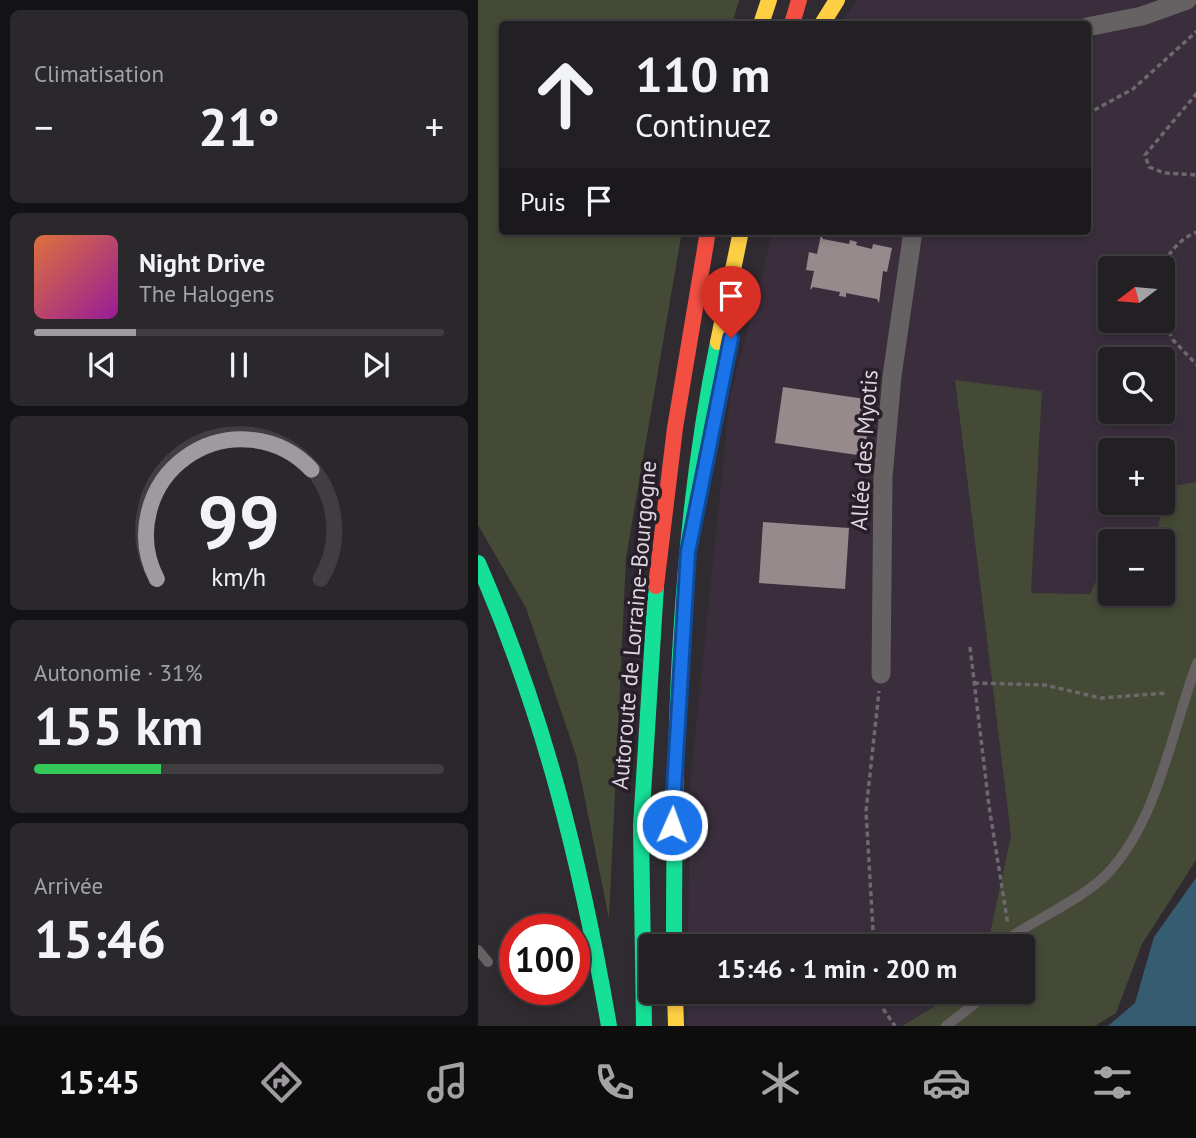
<!DOCTYPE html>
<html lang="fr">
<meta charset="utf-8">
<style>
:root{--surface:#232024;--page:#2b282c;--text:#f1f3f6;--muted:#a3a3a6;--line:#403e41;--accent:#9f9aa0}
body{margin:0;font-family:"PT Sans",sans-serif;background:var(--page);color:var(--text);height:100vh;display:flex;flex-direction:column;font-size:26px;white-space:nowrap}
*{box-sizing:border-box;margin:0}
p{font-size:23px;color:var(--muted)}
.icon{flex:none;width:38px;height:38px;fill:none;stroke:currentColor;stroke-width:2;stroke-linecap:round;stroke-linejoin:round}
.map{position:relative;flex:1;overflow:hidden}
.details{display:flex;flex-direction:column;gap:10px;padding:10px;background:#131214;width:478px}
.details>*{flex:none}
.guide{position:absolute;left:21px;top:21px;width:592px;height:214px;border-radius:7px;box-shadow:0 4px 10px #0003,0 0 0 2px var(--line);background:#232024;color:var(--text);overflow:hidden}
.needle{width:46px;rotate:254deg}
.tools{position:absolute;left:620px;top:256px;display:grid;gap:14px}
.tools a{display:grid;place-items:center;width:77px;height:77px;border-radius:7px;background:var(--surface);box-shadow:0 4px 10px #0003,0 0 0 2px var(--line);font-size:35px}
.speed{position:absolute;left:21px;top:914px;display:flex;gap:14px;font-size:35px;font-weight:700;text-align:center}
.speed>*{display:grid;place-content:center;width:91px;height:91px;border-radius:50%;background:var(--surface);box-shadow:0 4px 10px #0003,0 0 0 2px var(--line);line-height:1}
.speed .limit{border:10px solid #d22;background:#fff;color:#111}
.pin{position:absolute;display:grid;place-items:center;width:60px;height:60px;color:#fff;margin:-72px -30px;border-radius:50% 50% 50% 0;rotate:-45deg;box-shadow:0 0 7px #0007}
.pin .icon{rotate:45deg}
.me{position:absolute;width:77px;margin:-38px;rotate:2deg;stroke-linejoin:round;filter:drop-shadow(0 0 5px #0008)}
.turn{display:flex;align-items:center;gap:24px;height:147px;padding:0 21px;font-size:32px}
.turn .icon{width:91px;height:91px;stroke-width:2.5}
.turn b{display:block;font-size:49px;line-height:60px}
.then{display:flex;align-items:center;height:66px;padding:0 21px;background:#0003;gap:14px;font-size:26px}
.big{font-size:52px;font-weight:600;line-height:1.1}
.details .card{flex:1;display:flex;flex-direction:column;justify-content:center;gap:10px;min-width:0;padding:0 24px;border-radius:10px;background:var(--page)}
.details .dial{align-items:center;gap:0}
.dial svg{height:182px;overflow:visible;fill:none;stroke:var(--line);stroke-width:7;stroke-linecap:round;text-anchor:middle}
.dial text{fill:var(--text);stroke:none}
.song{display:flex;align-items:center;gap:21px}
.cover{width:84px;height:84px;border-radius:10px;background:linear-gradient(135deg,hsl(20 70% 55%),hsl(300 70% 35%))}
.played{height:7px;border-radius:4px;background:linear-gradient(90deg,var(--accent) 25%,var(--line) 25%)}
.keys{display:flex;justify-content:space-around;direction:ltr}
.heat{display:flex;justify-content:space-between;align-items:center;font-size:38px;direction:ltr}
.charge{height:10px;border-radius:5px;background:linear-gradient(90deg,#34c759 31%,var(--line) 0)}
.trip{position:absolute;left:161px;top:934px;width:396px;height:70px;border-radius:7px;background:var(--surface);box-shadow:0 4px 10px #0003,0 0 0 2px var(--line);font-weight:600;line-height:70px;text-align:center}
.dock{display:flex;height:112px;justify-content:space-around;align-items:center;background:#0e0d0e;color:var(--muted)}
.dock .icon{width:49px;height:49px}
.dock .current{color:var(--accent)}
.dock b{font-size:32px;color:var(--text)}
main{display:flex;flex:1;min-height:0}
.map>svg:first-child{display:block}
</style>
<main>
<section class="details">
<div class="card"><p>Climatisation</p>
<div class="heat"><a>−</a><b class="big">21°</b><a>+</a></div>
</div>
<div class="card">
<div class="song"><i class="cover"></i><div><b>Night Drive</b><p>The Halogens</p></div></div>
<div class="played"></div>
<div class="keys"><svg class="icon" aria-label="previous" viewBox="0 0 24 24"><path d="M18 5L8 12l10 7zM5 5v14"/></svg><svg class="icon" aria-label="pause" viewBox="0 0 24 24"><path d="M8 5v14M16 5v14"/></svg><svg class="icon" aria-label="next" viewBox="0 0 24 24"><path d="M6 5l10 7-10 7zM19 5v14"/></svg></div>
</div>
<div class="card dial"><svg viewBox="0 0 100 80">
<path d="M14 69A42 42 0 1 1 86 69"/>
<path d="M14 69A42 42 0 0 1 82 21" stroke="#9f9aa0"/>
<text x="50" y="56" font-size="32" font-weight="700">99</text>
<text x="50" y="72" font-size="11">km/h</text>
</svg></div>
<div class="card"><p>Autonomie · 31%</p><b class="big">155 km</b><div class="charge"></div></div>
<div class="card"><p>Arrivée</p><b class="big">15:46</b></div>
</section>
<div class="map">
<svg width="719" height="1026" viewBox="0 0 719 1026">
<rect width="100%" height="100%" fill="#2f2b30"/>
<!-- built -->
<g fill="#3a2e3d" fill-rule="evenodd">
<path d="M379,0H718V482L689,487L680,527L640,532L636,541H632V550L612,594L553,593L564,391L477,381L533,836L509,947H210L212,785L252,397L295,231H609V24H363ZM632,268H684V320H632ZM632,359H684V411H632ZM632,450H684V502H632Z"/>
<polygon points="209,992 480,992 424,1026 209,1026"/>
</g>
<!-- green -->
<g fill="#444a35">
<polygon points="0,0 261,0 254,24 24,24 24,231 204,231 148,558 131,919 98,755 48,608 0,525"/>
<polygon points="477,380 564,391 553,593 612,594 632,550 632,593 684,593 684,541 636,541 640,532 680,527 689,487 718,482 718,860 664,944 638,1013 617,1026 424,1026 480,992 544,992 544,947 509,947 533,836"/>
</g>
<!-- water -->
<polygon fill="#365c72" points="718,878 718,1026 630,1026 657,1003 676,937"/>
<!-- building -->
<g fill="#968a8c">
<polygon points="343,235 345,239 371,244 372,240 379,242 378,245 394,249 395,244 414,248 409,272 405,271 401,303 399,299 368,293 368,297 361,296 362,292 335,287 332,290 336,271 328,270 331,252 339,254"/>
<polygon points="305,387 394,400 386,456 297,443"/>
<polygon points="285,522 371,528 367,589 281,583"/>
</g>
<g fill="none" stroke-linecap="round" stroke-linejoin="round">
<!-- path -->
<g stroke="#6b696b" stroke-width="3.5" stroke-dasharray="5 3.5" stroke-linecap="butt">
<polyline points="719,93 667,155 671,167 686,173 719,175"/>
<polyline points="609,114 655,89 719,31"/>
<path d="M684,271C688,255 702,238 719,232"/>
<polyline points="684,316 695,340 719,365"/>
<polyline points="492,647 511,806 530,925"/>
<polyline points="496,683 567,685 623,698 689,693"/>
<polyline points="396,947 388,811 401,691"/>
<polyline points="402,992 406,1010 417,1026"/>
</g>
<!-- lane -->
<g stroke="#666263" stroke-width="10">
<path d="M532,947L536,935C564,916 607,897 630,873C680,820 694,730 719,663"/>
<polyline points="0,950 10,962"/>
<polyline points="468,1026 512,992"/>
</g>
<!-- street -->
<g stroke="#666263" stroke-width="19">
<polyline points="609,27 664,16 709,0"/>
<polyline points="403,674 405,477 414,376 435,231"/>
</g>
<!-- fast -->
<g stroke="#16e098" stroke-width="16">
<path d="M0,563C66,714 103,864 131,1026"/>
<path d="M196,947C196,745 199,540 240,342"/>
<polyline points="166,1026 163,826 178,586"/>
</g>
<!-- slow -->
<g stroke="#ffcf43" stroke-width="16">
<polyline points="283,24 291,0"/>
<polyline points="344,24 359,0"/>
<polyline points="240,342 263,231"/>
<polyline points="197,992 198,1026"/>
</g>
<!-- jam -->
<g stroke="#f24e42" stroke-width="16">
<polyline points="314,24 321,0"/>
<polyline points="178,586 197,428 230,231"/>
</g>
</g>
<g fill="none" stroke-linecap="round" stroke-linejoin="round">
<!-- route casing -->
<g stroke="#114b97" stroke-width="18">
<polyline id="route" points="194,825 210,552 253,338"/>
</g>
<!-- route -->
<use href="#route" stroke="#1a73e8" stroke-width="12"/>
</g>
<g text-anchor="middle" stroke-width="7" stroke-linejoin="round" paint-order="stroke">
<!-- street labels -->
<g font-size="23" fill="#dbd5dc" stroke="#271e29">
<text transform="translate(386 450) rotate(-86)" y="8">Allée des Myotis</text>
<text transform="translate(156 625) rotate(-85)" y="8">Autoroute de Lorraine-Bourgogne</text>
</g>
</g>
</svg>
<div class="tools">
<a><svg class="needle" viewBox="-14 -14 28 28"><path d="M0-13l5 13h-10z" fill="#e53935"/><path d="M0 13l5-13h-10z" fill="#a3a3a6"/></svg></a>
<a><svg class="icon" aria-label="search" viewBox="0 0 24 24"><circle cx="10" cy="10" r="6"/><path d="M15 15l6 6"/></svg></a>
<a>+</a>
<a>−</a>
</div>
<div class="speed"><div class="limit">100</div></div>
<div class="pin" style="left:253px;top:338px;background:#d93025"><svg class="icon" aria-label="arrive" viewBox="0 0 24 24"><path d="M6 21V4h12l-3 4 3 4H6"/></svg></div>
<svg class="me" style="left:194px;top:825px" viewBox="-20 -20 40 40"><circle r="17" fill="#1a73e8" stroke="#fff" stroke-width="3"/><path d="M0-11L8 9 0 5-8 9z" fill="#fff"/></svg>
<div class="trip">15:46 · 1 min · 200 m</div>
<div class="guide">
<div class="turn"><svg class="icon" aria-label="ahead" viewBox="0 0 24 24"><path d="M12 20V5M6 11l6-6 6 6"/></svg><div><b>110 m</b>Continuez</div></div>
<div class="then">Puis<svg class="icon" aria-label="arrive" viewBox="0 0 24 24"><path d="M6 21V4h12l-3 4 3 4H6"/></svg></div>
</div>
</div>
</main>
<nav class="dock">
<b>15:45</b>
<svg class="icon current" aria-label="directions" viewBox="0 0 24 24"><path d="M12 3l9 9-9 9-9-9zM9 14v-3h6M13 9l2 2-2 2"/></svg>
<svg class="icon" aria-label="music" viewBox="0 0 24 24"><path d="M9 18V5l10-2v13"/><circle cx="6" cy="18" r="3"/><circle cx="16" cy="16" r="3"/></svg>
<svg class="icon" aria-label="phone" viewBox="0 0 24 24"><path d="M5 4h4l2 5-3 2q2 4 5 5l2-3 5 2v4C11 20 4 13 5 4z"/></svg>
<svg class="icon" aria-label="climate" viewBox="0 0 24 24"><path d="M12 3v18M4 7l16 10M4 17L20 7"/></svg>
<svg class="icon" aria-label="car" viewBox="0 0 24 24"><path d="M5 17H2v-5l4-1 3-4h7l3 4 3 1v5h-3M9 17h6M6 11h13"/><circle cx="7" cy="17" r="2"/><circle cx="17" cy="17" r="2"/></svg>
<svg class="icon" aria-label="filters" viewBox="0 0 24 24"><path d="M4 7h16M4 17h16"/><circle cx="9" cy="7" r="2"/><circle cx="15" cy="17" r="2"/></svg>
</nav>
